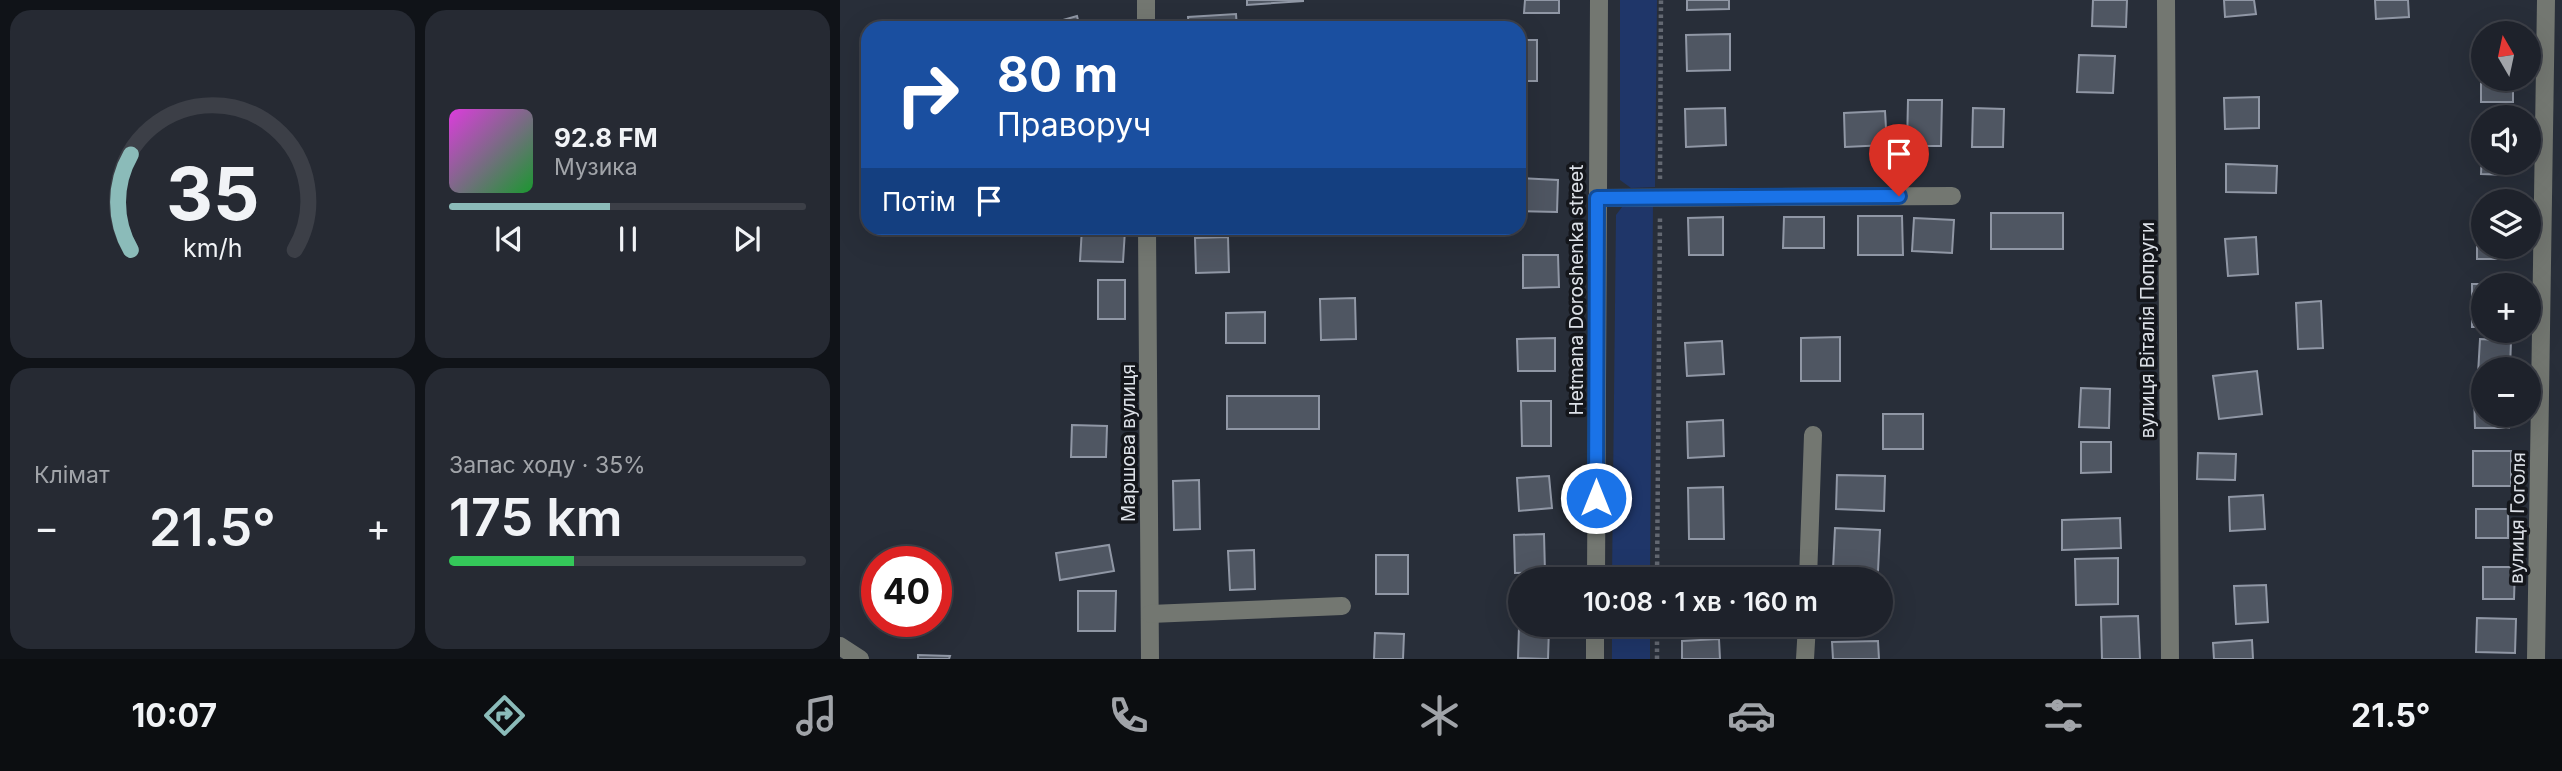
<!DOCTYPE html>
<html lang="uk">
<meta charset="utf-8">
<style>
:root{--surface:#1e222b;--page:#262a33;--text:#f1f3f6;--muted:#a1a4a9;--line:#3c3f47;--accent:#8bbbb9}
body{margin:0;font-family:Inter,sans-serif;background:var(--page);color:var(--text);height:100vh;display:flex;flex-direction:column;font-size:26px;white-space:nowrap}
*{box-sizing:border-box;margin:0}
p{font-size:23px;color:var(--muted)}
.icon{flex:none;width:38px;height:38px;fill:none;stroke:currentColor;stroke-width:2;stroke-linecap:round;stroke-linejoin:round}
.map{position:relative;flex:1;overflow:hidden}
.side{display:flex;flex-direction:column;gap:10px;padding:10px;background:#101318;width:840px}
.side>*{flex:none}
.guide{position:absolute;left:21px;top:21px;width:665px;height:214px;border-radius:21px;box-shadow:0 7px 28px #0002,0 0 0 2px var(--line);background:#1a4fa0;color:#fff;overflow:hidden}
.needle{width:46px;rotate:351deg}
.tools{position:absolute;left:1631px;top:21px;display:grid;gap:14px}
.tools a{display:grid;place-items:center;width:70px;height:70px;border-radius:50%;background:var(--surface);box-shadow:0 7px 28px #0002,0 0 0 2px var(--line);font-size:35px}
.speed{position:absolute;left:21px;top:546px;display:flex;gap:14px;font-size:35px;font-weight:700;text-align:center}
.speed>*{display:grid;place-content:center;width:91px;height:91px;border-radius:50%;background:var(--surface);box-shadow:0 7px 28px #0002,0 0 0 2px var(--line);line-height:1}
.speed .limit{border:10px solid #d22;background:#fff;color:#111}
.pin{position:absolute;display:grid;place-items:center;width:60px;height:60px;color:#fff;margin:-72px -30px;border-radius:50% 50% 50% 0;rotate:-45deg;box-shadow:0 0 7px #0007}
.pin .icon{rotate:45deg}
.me{position:absolute;width:77px;margin:-38px;rotate:0deg;stroke-linejoin:round;filter:drop-shadow(0 0 5px #0008)}
.turn{display:flex;align-items:center;gap:24px;height:147px;padding:0 21px;font-size:32px}
.turn .icon{width:91px;height:91px;stroke-width:2.5}
.turn b{display:block;font-size:49px;line-height:60px}
.then{display:flex;align-items:center;height:66px;padding:0 21px;background:#0003;gap:14px;font-size:26px}
.big{font-size:52px;font-weight:600;line-height:1.1}
.side .tile{flex:1;display:flex;flex-direction:column;justify-content:center;gap:10px;min-width:0;padding:0 24px;border-radius:21px;background:var(--page)}
.side .dial{align-items:center;gap:0}
.dial svg{height:182px;overflow:visible;fill:none;stroke:var(--line);stroke-width:7;stroke-linecap:round;text-anchor:middle}
.dial text{fill:var(--text);stroke:none}
.song{display:flex;align-items:center;gap:21px}
.cover{width:84px;height:84px;border-radius:10px;background:linear-gradient(135deg,hsl(300 70% 55%),hsl(130 70% 35%))}
.played{height:7px;border-radius:4px;background:linear-gradient(90deg,var(--accent) 45%,var(--line) 45%)}
.keys{display:flex;justify-content:space-around;direction:ltr}
.heat{display:flex;justify-content:space-between;align-items:center;font-size:38px;direction:ltr}
.charge{height:10px;border-radius:5px;background:linear-gradient(90deg,#34c759 35%,var(--line) 0)}
.side .tiles{flex:1;display:grid;gap:10px;grid-template-columns:repeat(2,1fr)}
.trip{position:absolute;left:668px;top:567px;width:385px;height:70px;border-radius:35px;background:var(--surface);box-shadow:0 7px 28px #0002,0 0 0 2px var(--line);font-weight:600;line-height:70px;text-align:center}
.menu{display:flex;height:112px;justify-content:space-around;align-items:center;background:#0c0e11;color:var(--muted)}
.menu .icon{width:49px;height:49px}
.menu .selected{color:var(--accent)}
.menu b{font-size:32px;color:var(--text)}
main{display:flex;flex:1;min-height:0}
.map>svg:first-child{display:block}
</style>
<main>
<section class="side">
<div class="tiles">
<div class="tile dial"><svg viewBox="0 0 100 80">
<path d="M14 69A42 42 0 1 1 86 69"/>
<path d="M14 69A42 42 0 0 1 14 27" stroke="#8bbbb9"/>
<text x="50" y="56" font-size="32" font-weight="700">35</text>
<text x="50" y="72" font-size="11">km/h</text>
</svg></div>
<div class="tile">
<div class="song"><i class="cover"></i><div><b>92.8 FM</b><p>Музика</p></div></div>
<div class="played"></div>
<div class="keys"><svg class="icon" aria-label="previous" viewBox="0 0 24 24"><path d="M18 5L8 12l10 7zM5 5v14"/></svg><svg class="icon" aria-label="pause" viewBox="0 0 24 24"><path d="M8 5v14M16 5v14"/></svg><svg class="icon" aria-label="next" viewBox="0 0 24 24"><path d="M6 5l10 7-10 7zM19 5v14"/></svg></div>
</div>
<div class="tile"><p>Клімат</p>
<div class="heat"><a>−</a><b class="big">21.5°</b><a>+</a></div>
</div>
<div class="tile"><p>Запас ходу · 35%</p><b class="big">175 km</b><div class="charge"></div></div>
</div>
</section>
<div class="map">
<svg width="1722" height="659" viewBox="0 0 1722 659">
<rect width="100%" height="100%" fill="#282e39"/>
<!-- green -->
<g fill="#1f3669">
<polygon points="780,0 817,0 815,187 791,188 780,180"/>
<polygon points="813,204 810,579 772,579 776,215 782,207"/>
<rect x="772" y="625" width="38" height="34"/>
</g>
<!-- building -->
<g fill="#4f5662" stroke="#9097a5" stroke-width="2">
<polygon points="407,0 463,0 463,1 407,5"/>
<polygon points="685,0 719,0 719,13 684,13"/>
<polygon points="847,0 889,0 889,9 847,10"/>
<polygon points="1253,0 1287,0 1286,27 1252,26"/>
<polygon points="1384,0 1414,0 1416,14 1385,17"/>
<polygon points="1535,0 1568,0 1569,17 1536,19"/>
<polygon points="396,14 397,28 349,28 348,17"/>
<polygon points="237,16 240,28 195,28"/>
<polygon points="890,34 890,70 847,71 846,35"/>
<rect x="679" y="40" width="18" height="41"/>
<polygon points="1239,55 1275,56 1273,93 1237,92"/>
<polygon points="1641,67 1643,67 1643,79 1673,79 1673,102 1641,102"/>
<polygon points="1419,97 1419,128 1385,129 1384,98"/>
<polygon points="1068,100 1102,100 1101,146 1067,146"/>
<polygon points="885,108 886,145 846,147 845,109"/>
<polygon points="1133,108 1164,109 1163,147 1132,147"/>
<polygon points="1045,111 1047,145 1005,147 1004,113"/>
<polygon points="1643,129 1643,163 1670,163 1670,175 1641,174"/>
<polygon points="1386,164 1437,166 1436,193 1386,192"/>
<polygon points="679,178 718,180 717,212 679,211"/>
<rect x="1151" y="213" width="72" height="36"/>
<polygon points="1018,216 1062,216 1063,255 1018,255"/>
<polygon points="883,217 883,255 849,255 848,218"/>
<polygon points="944,217 984,217 984,248 943,248"/>
<polygon points="1074,218 1114,220 1112,253 1072,251"/>
<polygon points="1637,224 1643,224 1643,247 1673,247 1673,259 1637,259"/>
<polygon points="242,228 285,230 283,262 240,261"/>
<polygon points="388,237 389,272 356,273 355,238"/>
<polygon points="1416,237 1418,274 1388,276 1385,239"/>
<polygon points="683,255 718,255 719,287 683,288"/>
<rect x="258" y="280" width="27" height="39"/>
<polygon points="1632,284 1665,284 1643,285 1643,327 1632,327"/>
<polygon points="515,298 516,339 481,340 480,299"/>
<polygon points="1481,301 1483,348 1458,349 1456,303"/>
<polygon points="425,312 425,343 386,343 386,313"/>
<polygon points="1000,337 1000,381 961,381 961,338"/>
<polygon points="715,338 715,371 678,371 677,339"/>
<polygon points="1640,339 1671,341 1670,369 1643,369 1643,374 1638,374"/>
<polygon points="882,341 884,374 847,376 845,343"/>
<polygon points="1417,371 1422,414 1379,419 1373,376"/>
<polygon points="1241,388 1270,389 1269,428 1239,427"/>
<polygon points="1634,392 1643,392 1643,415 1669,415 1669,428 1635,428"/>
<rect x="387" y="396" width="92" height="33"/>
<polygon points="681,401 711,401 711,446 682,446"/>
<rect x="1043" y="414" width="40" height="35"/>
<polygon points="883,420 884,456 848,458 847,422"/>
<polygon points="232,425 267,426 266,457 231,457"/>
<polygon points="1241,442 1271,442 1271,472 1241,473"/>
<rect x="1633" y="451" width="38" height="35"/>
<polygon points="1358,453 1396,454 1395,480 1357,479"/>
<polygon points="997,475 1045,476 1044,511 996,509"/>
<polygon points="709,476 712,508 679,511 677,478"/>
<polygon points="359,480 360,529 334,530 333,481"/>
<polygon points="883,487 884,539 849,539 848,488"/>
<polygon points="1423,495 1425,529 1390,531 1389,497"/>
<rect x="1636" y="509" width="32" height="29"/>
<polygon points="1280,518 1281,548 1222,550 1222,520"/>
<polygon points="995,528 1040,530 1038,571 993,569"/>
<polygon points="704,534 705,572 675,573 674,535"/>
<polygon points="269,545 274,571 220,580 216,553"/>
<polygon points="414,550 415,589 390,590 388,551"/>
<rect x="536" y="555" width="32" height="39"/>
<polygon points="1278,558 1278,604 1236,605 1235,559"/>
<polygon points="847,566 886,567 886,579 847,579"/>
<polygon points="1643,567 1675,567 1674,599 1643,599"/>
<polygon points="1426,585 1428,622 1396,624 1394,586"/>
<polygon points="238,591 276,591 275,631 238,631"/>
<polygon points="1298,616 1300,659 1262,659 1261,617"/>
<polygon points="1637,618 1676,619 1675,653 1636,652"/>
<polygon points="679,627 709,628 708,659 678,658"/>
<polygon points="535,633 564,634 563,659 534,659"/>
<polygon points="879,639 880,659 842,659 842,641"/>
<polygon points="1412,640 1413,659 1374,659 1373,643"/>
<polygon points="1038,641 1039,659 993,659 992,642"/>
<polygon points="78,655 110,656 109,659 78,659"/>
</g>
<g fill="none" stroke-linecap="round" stroke-linejoin="round">
<!-- path -->
<g stroke="#636872" stroke-width="4.5" stroke-dasharray="3.5 3.5" stroke-linecap="butt">
<polyline points="820,179 821,0"/>
<polyline points="817,579 820,216"/>
<polyline points="817,659 817,625"/>
</g>
<!-- minor -->
<g stroke="#737771" stroke-width="18">
<polyline points="306,0 306,28"/>
<polyline points="1326,0 1330,659"/>
<polyline points="757,198 1112,196"/>
<polyline points="307,228 310,659"/>
<polyline points="756,579 759,0"/>
<polyline points="968,579 973,435"/>
<polyline points="310,614 502,606"/>
<polyline points="0,646 20,659"/>
<polyline points="755,659 755,625"/>
<polyline points="965,659 967,625"/>
<polyline points="1696,659 1706,0"/>
</g>
</g>
<g fill="none" stroke-linecap="round" stroke-linejoin="round">
<!-- route casing -->
<g stroke="#114b97" stroke-width="18">
<polyline id="route" points="756,498 757,198 1059,196"/>
</g>
<!-- route -->
<use href="#route" stroke="#1a73e8" stroke-width="12"/>
</g>
<g text-anchor="middle" stroke-width="7" stroke-linejoin="round" paint-order="stroke">
<!-- street labels -->
<g font-size="19" fill="#dce0e7" stroke="#14161b">
<text transform="translate(736 290) rotate(-90)" y="7">Hetmana Doroshenka street</text>
<text transform="translate(1307 330) rotate(-90)" y="7">вулиця Віталія Попруги</text>
<text transform="translate(288 443) rotate(-90)" y="7">Маршова вулиця</text>
<text transform="translate(1677 518) rotate(-89)" y="7">вулиця Гоголя</text>
</g>
</g>
</svg>
<div class="tools">
<a><svg class="needle" viewBox="-14 -14 28 28"><path d="M0-13l5 13h-10z" fill="#e53935"/><path d="M0 13l5-13h-10z" fill="#a1a4a9"/></svg></a>
<a><svg class="icon" aria-label="sound" viewBox="0 0 24 24"><path d="M4 9h4l5-4v14l-5-4H4zM17 9q2 3 0 6"/></svg></a>
<a><svg class="icon" aria-label="layers" viewBox="0 0 24 24"><path d="M12 4l9 5-9 5-9-5zM3 14l9 5 9-5"/></svg></a>
<a>+</a>
<a>−</a>
</div>
<div class="speed"><div class="limit">40</div></div>
<div class="pin" style="left:1059px;top:196px;background:#d93025"><svg class="icon" aria-label="arrive" viewBox="0 0 24 24"><path d="M6 21V4h12l-3 4 3 4H6"/></svg></div>
<svg class="me" style="left:756px;top:498px" viewBox="-20 -20 40 40"><circle r="17" fill="#1a73e8" stroke="#fff" stroke-width="3"/><path d="M0-11L8 9 0 5-8 9z" fill="#fff"/></svg>
<div class="trip">10:08 · 1 хв · 160 m</div>
<div class="guide">
<div class="turn"><svg class="icon" aria-label="right" viewBox="0 0 24 24"><path d="M7 20v-9h11M14 6l5 5-5 5"/></svg><div><b>80 m</b>Праворуч</div></div>
<div class="then">Потім<svg class="icon" aria-label="arrive" viewBox="0 0 24 24"><path d="M6 21V4h12l-3 4 3 4H6"/></svg></div>
</div>
</div>
</main>
<nav class="menu">
<b>10:07</b>
<svg class="icon selected" aria-label="directions" viewBox="0 0 24 24"><path d="M12 3l9 9-9 9-9-9zM9 14v-3h6M13 9l2 2-2 2"/></svg>
<svg class="icon" aria-label="music" viewBox="0 0 24 24"><path d="M9 18V5l10-2v13"/><circle cx="6" cy="18" r="3"/><circle cx="16" cy="16" r="3"/></svg>
<svg class="icon" aria-label="phone" viewBox="0 0 24 24"><path d="M5 4h4l2 5-3 2q2 4 5 5l2-3 5 2v4C11 20 4 13 5 4z"/></svg>
<svg class="icon" aria-label="climate" viewBox="0 0 24 24"><path d="M12 3v18M4 7l16 10M4 17L20 7"/></svg>
<svg class="icon" aria-label="car" viewBox="0 0 24 24"><path d="M5 17H2v-5l4-1 3-4h7l3 4 3 1v5h-3M9 17h6M6 11h13"/><circle cx="7" cy="17" r="2"/><circle cx="17" cy="17" r="2"/></svg>
<svg class="icon" aria-label="filters" viewBox="0 0 24 24"><path d="M4 7h16M4 17h16"/><circle cx="9" cy="7" r="2"/><circle cx="15" cy="17" r="2"/></svg>
<b>21.5°</b>
</nav>
